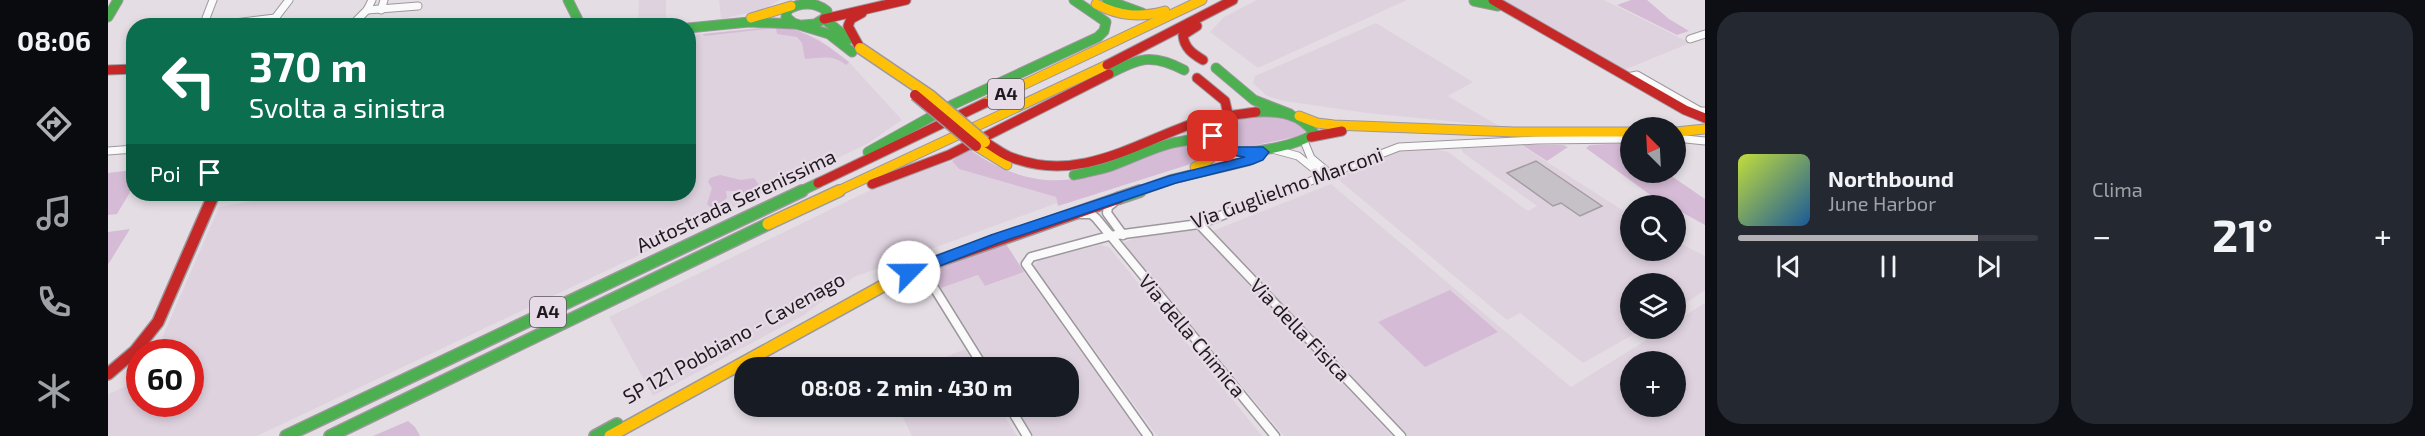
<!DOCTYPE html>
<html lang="it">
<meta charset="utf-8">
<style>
:root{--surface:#171b24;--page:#242831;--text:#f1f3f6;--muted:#9ea1a6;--line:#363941;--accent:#b1b0b4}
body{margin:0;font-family:"Exo 2",sans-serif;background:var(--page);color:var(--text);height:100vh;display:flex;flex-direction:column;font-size:22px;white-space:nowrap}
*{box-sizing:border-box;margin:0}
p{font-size:20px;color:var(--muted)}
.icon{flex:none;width:33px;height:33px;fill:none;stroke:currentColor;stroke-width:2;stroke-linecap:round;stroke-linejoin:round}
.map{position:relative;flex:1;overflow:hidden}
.details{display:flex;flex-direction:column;gap:12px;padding:12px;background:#0d0f14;width:720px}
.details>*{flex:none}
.hud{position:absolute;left:18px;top:18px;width:570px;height:183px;border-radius:24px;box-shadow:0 3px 9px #0003;background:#0b6e4f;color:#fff;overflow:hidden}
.needle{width:39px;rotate:336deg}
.buttons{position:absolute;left:1512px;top:117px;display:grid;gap:12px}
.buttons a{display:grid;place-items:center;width:66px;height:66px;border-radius:50%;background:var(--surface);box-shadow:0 3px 9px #0003;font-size:30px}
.speed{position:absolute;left:18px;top:339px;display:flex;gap:12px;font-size:30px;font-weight:700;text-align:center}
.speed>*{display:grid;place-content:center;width:78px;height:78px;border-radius:50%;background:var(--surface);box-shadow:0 3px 9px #0003;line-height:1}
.speed .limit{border:9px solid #d22;background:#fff;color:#111}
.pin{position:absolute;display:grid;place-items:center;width:51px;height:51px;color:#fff;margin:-26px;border-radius:12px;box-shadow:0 3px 9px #0006}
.me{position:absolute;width:66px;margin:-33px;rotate:67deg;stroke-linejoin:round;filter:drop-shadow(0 0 4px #0008)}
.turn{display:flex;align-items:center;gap:21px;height:126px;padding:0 24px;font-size:27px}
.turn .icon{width:78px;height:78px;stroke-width:2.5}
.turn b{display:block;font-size:42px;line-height:51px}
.then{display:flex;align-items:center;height:57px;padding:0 24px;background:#0003;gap:12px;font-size:22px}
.big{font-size:45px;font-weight:700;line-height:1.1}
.details .tile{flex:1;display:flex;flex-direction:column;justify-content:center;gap:9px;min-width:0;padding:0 21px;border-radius:24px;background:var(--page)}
.song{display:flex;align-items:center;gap:18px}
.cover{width:72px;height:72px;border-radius:9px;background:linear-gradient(135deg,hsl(70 70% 55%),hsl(210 70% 35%))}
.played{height:6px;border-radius:3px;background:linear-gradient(90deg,var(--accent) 80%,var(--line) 80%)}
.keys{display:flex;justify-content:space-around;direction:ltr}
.heat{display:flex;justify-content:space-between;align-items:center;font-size:33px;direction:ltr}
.details .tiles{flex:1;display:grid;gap:12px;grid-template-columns:repeat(2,1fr)}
.trip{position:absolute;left:626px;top:357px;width:345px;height:60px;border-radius:24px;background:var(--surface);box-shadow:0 3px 9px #0003;font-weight:700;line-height:60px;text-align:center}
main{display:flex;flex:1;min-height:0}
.tabs{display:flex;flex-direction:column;width:108px;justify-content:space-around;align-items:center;background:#090b0e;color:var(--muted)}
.tabs .icon{width:42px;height:42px}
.tabs .on{color:var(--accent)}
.tabs b{font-size:27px;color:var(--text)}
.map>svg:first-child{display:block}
</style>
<main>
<nav class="tabs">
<b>08:06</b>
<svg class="icon on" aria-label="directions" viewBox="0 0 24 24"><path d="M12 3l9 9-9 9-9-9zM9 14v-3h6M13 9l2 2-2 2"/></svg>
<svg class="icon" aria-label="music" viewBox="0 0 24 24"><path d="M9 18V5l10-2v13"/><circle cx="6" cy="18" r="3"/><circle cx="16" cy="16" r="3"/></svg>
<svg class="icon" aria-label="phone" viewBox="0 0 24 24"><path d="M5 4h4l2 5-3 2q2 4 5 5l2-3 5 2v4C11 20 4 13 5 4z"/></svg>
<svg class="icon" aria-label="climate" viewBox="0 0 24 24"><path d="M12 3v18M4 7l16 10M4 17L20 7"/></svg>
</nav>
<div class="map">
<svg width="1597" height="436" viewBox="0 0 1597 436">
<rect width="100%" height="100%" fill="#e4dee4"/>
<!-- built -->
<g fill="#ded2de" fill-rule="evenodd">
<polygon points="531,0 558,0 558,25 530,25"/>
<polygon points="611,0 671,0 658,9 613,19"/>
<polygon points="1149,0 1299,0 1150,68 1102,32 1116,17"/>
<polygon points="1392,0 1496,0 1582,43 1516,70"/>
<polygon points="1268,23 1365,82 1340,96 1391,126 1259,113 1176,101 1159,96 1145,83 1147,76"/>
<polygon points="672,26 711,39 741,62 794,120 759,144 580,229 580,232 149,436 0,436 0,394 31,381 32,404 82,404 82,352 48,352 111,207 183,194 580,194 581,35"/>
<polygon points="1411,144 1522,215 1522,250 1568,250 1568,241 1597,256 1597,290 1568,310 1568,284 1522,284 1522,328 1535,329 1475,363 1412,313 1399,320 1226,176 1290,151 1326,149 1340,152 1420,211 1429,206 1354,152 1354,146"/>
<polygon points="844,161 851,169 948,197 949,203 746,277 696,315 545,396 501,317 779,182"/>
<path d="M1223,184L1463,387L1556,329L1568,328V321L1597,303V436H1299L1102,232ZM1522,362H1568V406H1522Z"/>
<polygon points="1085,229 1092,232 1284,436 1176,436 1014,243 1028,238"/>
<polygon points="992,245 1001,247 1154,436 1049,436 926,266 931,260"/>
<polygon points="916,272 1033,436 925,436 907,407 960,406 960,368 883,367 833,288 870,275 878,286"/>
<polygon points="857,349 868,367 809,367 838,357"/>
<polygon points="790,407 891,407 909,436 804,436"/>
</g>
<!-- green -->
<g fill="#d5bbd5">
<polygon points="1523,0 1539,0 1561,19 1581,31 1569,35 1509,5"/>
<path d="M672,26C700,31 719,45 741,62L738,65C725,54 713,58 697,59L694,43L689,37L669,34L668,28L596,36L595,34Z"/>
<polygon points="1121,117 1184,117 1200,130 1191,136 1130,149 1109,136 1110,124"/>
<path d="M1079,141L1100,144L1103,150L1102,154L1089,162L950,206L948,197L851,169L844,161L861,149C943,207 997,172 1079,141Z"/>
<polygon points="1517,143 1522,147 1522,172 1559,173 1597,199 1597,225 1568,209 1568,206 1560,205 1548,199 1478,148 1482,145"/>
<polygon points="1414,145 1455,145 1460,147 1439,161"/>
<polygon points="25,170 25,187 9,214 0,215 0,173"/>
<path d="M612,175L633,180L646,178L651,185L648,191C634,195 631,190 618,191L619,198L604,209L599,204L604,188L600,182L602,178Z"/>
<polygon points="22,229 1,263 0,264 0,232"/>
<polygon points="893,243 898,244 916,272 877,286 870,275 833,288 824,273 830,267"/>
<polygon points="1342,290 1390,332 1317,367 1270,322"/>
<polygon points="300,421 307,427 312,436 265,436"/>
</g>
<!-- building -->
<polygon fill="#c6c1c6" stroke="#a19ca1" stroke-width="1.5" points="1428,161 1494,206 1472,216 1453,203 1445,206 1399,173"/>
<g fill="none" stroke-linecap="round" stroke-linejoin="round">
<!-- street-far1 casing -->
<g stroke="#9d989d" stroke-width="9">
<g id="street-far1">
<polyline points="259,10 310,6"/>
<polyline points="273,10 276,0"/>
<polyline points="95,26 105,0"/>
<polyline points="103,26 167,18"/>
<polyline points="161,26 181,0"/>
<polyline points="243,26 259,10 264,0"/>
<polyline points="1582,39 1597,34"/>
<polyline points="1519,77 1529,75 1592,111 1597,111"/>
<polyline points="1568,138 1597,141"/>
<polyline points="1196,141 1203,158 1221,173"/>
<polyline points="1164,149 1190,156 1215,176"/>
<polyline points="0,151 26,149"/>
<polyline points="1174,192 1291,147 1429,140 1522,139"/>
</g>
</g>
<!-- street casing -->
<g stroke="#9d989d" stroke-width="11">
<g id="street">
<polyline points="1005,203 1000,207 999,213 1015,235"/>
<polyline points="973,214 983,214 988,218 1167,436"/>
<polyline points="1091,224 1293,436"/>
<polyline points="827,265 821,271 825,286 876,368"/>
<polyline points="901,406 919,436"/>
<polyline points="1040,436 918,264 923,257 1001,236 1091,224 1178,191"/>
</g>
</g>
<!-- fast-far1 casing -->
<g stroke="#9d989d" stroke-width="11">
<g id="fast-far1">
<polyline points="460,0 473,26"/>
<polyline points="999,0 1034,13"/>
<polyline points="1366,1 1390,6"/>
<polyline points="0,17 10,0"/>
<polyline points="716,19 741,39"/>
<path d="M695,25L707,24L717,18L719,11C706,1 693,2 679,10L678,17L685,23L721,34L744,52"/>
<polyline points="580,28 641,22 687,24"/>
<polyline points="1108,68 1146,100 1182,114"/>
<path d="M1001,74C1031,58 1044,53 1076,70"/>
<path d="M1115,115L1105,125L1104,134C1111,141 1117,148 1127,151C1143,155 1194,144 1206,133C1192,113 1171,111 1148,112"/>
<polyline points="760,152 844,105 990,37 996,31 998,22 966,0"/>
<path d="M966,175C978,172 991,170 1003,166C1041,152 1066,135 1108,141"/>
<polyline points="691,192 710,183"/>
<polyline points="1028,192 1065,179 1140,161 1155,152"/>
</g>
</g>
<!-- fast casing -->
<g stroke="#9d989d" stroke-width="14">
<g id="fast">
<polyline points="1011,198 1032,191"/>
<polyline points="178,436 694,191"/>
<polyline points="222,436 660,224"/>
<polyline points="487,436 509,424"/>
</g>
</g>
<!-- slow-far1 casing -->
<g stroke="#9d989d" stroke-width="11">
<g id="slow-far1">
<path d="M988,4C1011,16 1032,18 1057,11"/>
<polyline points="643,18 683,6"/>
<polyline points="877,103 1094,0"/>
<polyline points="1191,116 1209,123 1226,125 1407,132 1522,132"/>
<polyline points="1568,132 1597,129"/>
<polyline points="868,146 899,165"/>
<path d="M1087,167C1099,162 1108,157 1110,143"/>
<polyline points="728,192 999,65"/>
</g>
</g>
<!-- slow casing -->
<g stroke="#9d989d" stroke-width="14">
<g id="slow">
<polyline points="660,224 731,191"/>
<polyline points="502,436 802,271"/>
</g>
</g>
<!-- jam-far1 casing -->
<g stroke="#9d989d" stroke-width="11">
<g id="jam-far1">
<polyline points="1385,0 1577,110 1597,118"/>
<polyline points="716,19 798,0"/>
<path d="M1089,26L1075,35C1076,48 1085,54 1095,60"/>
<polyline points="752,48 740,26 743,19 754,13"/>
<polyline points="999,65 1125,0"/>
<polyline points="0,70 26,69"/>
<polyline points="1089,78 1117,101 1120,114"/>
<polyline points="1203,137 1234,131"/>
<path d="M877,142C886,147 895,155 905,158C972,183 1028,143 1089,122C1107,116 1129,115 1148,112"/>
<polyline points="710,183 877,103"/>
<polyline points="764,184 841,155 1001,74"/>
</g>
</g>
<!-- jam casing -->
<g stroke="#9d989d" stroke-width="14">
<g id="jam">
<polyline points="802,271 1011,198"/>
<polyline points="0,374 27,351 50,322 106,194"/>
</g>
</g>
<!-- street-far1 -->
<use href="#street-far1" stroke="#fbfafb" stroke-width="7"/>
<!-- street -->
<use href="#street" stroke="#fbfafb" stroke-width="8"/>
<!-- fast-far1 -->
<use href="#fast-far1" stroke="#4caf50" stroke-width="9"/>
<!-- fast -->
<use href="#fast" stroke="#4caf50" stroke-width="11"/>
<!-- slow-far1 -->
<use href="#slow-far1" stroke="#ffc107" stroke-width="9"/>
<!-- slow -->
<use href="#slow" stroke="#ffc107" stroke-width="11"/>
<!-- jam-far1 -->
<use href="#jam-far1" stroke="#c62828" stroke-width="9"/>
<!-- jam -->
<use href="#jam" stroke="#c62828" stroke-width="11"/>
<!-- slow-bridge casing -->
<g stroke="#9d989d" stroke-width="13" stroke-linecap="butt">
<polyline id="slow-bridge" points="752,48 823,96 877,142"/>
</g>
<!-- jam-bridge casing -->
<g stroke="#9d989d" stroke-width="13" stroke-linecap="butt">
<polyline id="jam-bridge" points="807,95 868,146"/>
</g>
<!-- slow-bridge -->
<use href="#slow-bridge" stroke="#ffc107" stroke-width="10"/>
<!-- jam-bridge -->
<use href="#jam-bridge" stroke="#c62828" stroke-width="10"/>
</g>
<!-- route -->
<path fill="#1a73e8" stroke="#114b97" stroke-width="1.5" d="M1105,132L1127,147H1155L1161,152L1155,160L1145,164L1068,183L893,242L806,276H796L793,272L796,268L883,235L1061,176L1137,157C1120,155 1109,151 1099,136Z"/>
<g text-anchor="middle" stroke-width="4.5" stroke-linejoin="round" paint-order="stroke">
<!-- shield labels -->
<g fill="#e7dbe7" stroke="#5a545a" stroke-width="1.5">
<rect x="880" y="79" width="36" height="30" rx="4.5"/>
<rect x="422" y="297" width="36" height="30" rx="4.5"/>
</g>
<g font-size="18" font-weight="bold" fill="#1e1a1e">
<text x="898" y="100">A4</text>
<text x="440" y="318">A4</text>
</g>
<!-- street labels -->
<g font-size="20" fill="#1e1a1e" stroke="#e7dbe7">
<text transform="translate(1179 188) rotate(-20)" y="7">Via Guglielmo Marconi</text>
<text transform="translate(628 201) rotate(-25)" y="7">Autostrada Serenissima</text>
<text transform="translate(1192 330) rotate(46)" y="7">Via della Fisica</text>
<text transform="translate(1084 336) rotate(50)" y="7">Via della Chimica</text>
<text transform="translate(626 338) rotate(-29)" y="7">SP 121 Pobbiano - Cavenago</text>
</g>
</g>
</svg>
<div class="buttons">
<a><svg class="needle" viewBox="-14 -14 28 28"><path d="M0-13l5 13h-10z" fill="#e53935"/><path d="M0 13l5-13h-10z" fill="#9ea1a6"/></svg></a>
<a><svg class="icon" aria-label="search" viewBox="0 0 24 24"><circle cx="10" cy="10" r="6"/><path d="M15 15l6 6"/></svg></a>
<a><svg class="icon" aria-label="layers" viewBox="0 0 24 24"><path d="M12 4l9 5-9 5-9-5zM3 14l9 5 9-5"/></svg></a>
<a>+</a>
</div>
<div class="speed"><div class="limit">60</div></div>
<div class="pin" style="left:1105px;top:136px;background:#d93025"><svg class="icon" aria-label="arrive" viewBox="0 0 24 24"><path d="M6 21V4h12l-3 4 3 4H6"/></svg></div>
<svg class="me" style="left:801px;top:272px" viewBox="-20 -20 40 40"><circle r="19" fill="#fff"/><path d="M0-13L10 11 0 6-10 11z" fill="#1a73e8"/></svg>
<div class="trip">08:08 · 2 min · 430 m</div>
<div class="hud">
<div class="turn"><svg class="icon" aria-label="left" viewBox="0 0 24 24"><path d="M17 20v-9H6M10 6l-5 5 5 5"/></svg><div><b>370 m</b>Svolta a sinistra</div></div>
<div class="then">Poi<svg class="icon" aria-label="arrive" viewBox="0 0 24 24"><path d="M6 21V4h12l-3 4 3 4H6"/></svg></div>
</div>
</div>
<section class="details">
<div class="tiles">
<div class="tile">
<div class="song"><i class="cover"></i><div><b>Northbound</b><p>June Harbor</p></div></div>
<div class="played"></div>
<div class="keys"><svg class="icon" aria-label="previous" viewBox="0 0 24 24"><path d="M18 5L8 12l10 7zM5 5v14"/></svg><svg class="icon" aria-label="pause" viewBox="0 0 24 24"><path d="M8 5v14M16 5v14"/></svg><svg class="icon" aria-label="next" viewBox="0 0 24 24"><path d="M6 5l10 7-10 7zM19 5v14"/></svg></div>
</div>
<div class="tile"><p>Clima</p>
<div class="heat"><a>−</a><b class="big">21°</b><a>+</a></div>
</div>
</div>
</section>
</main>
